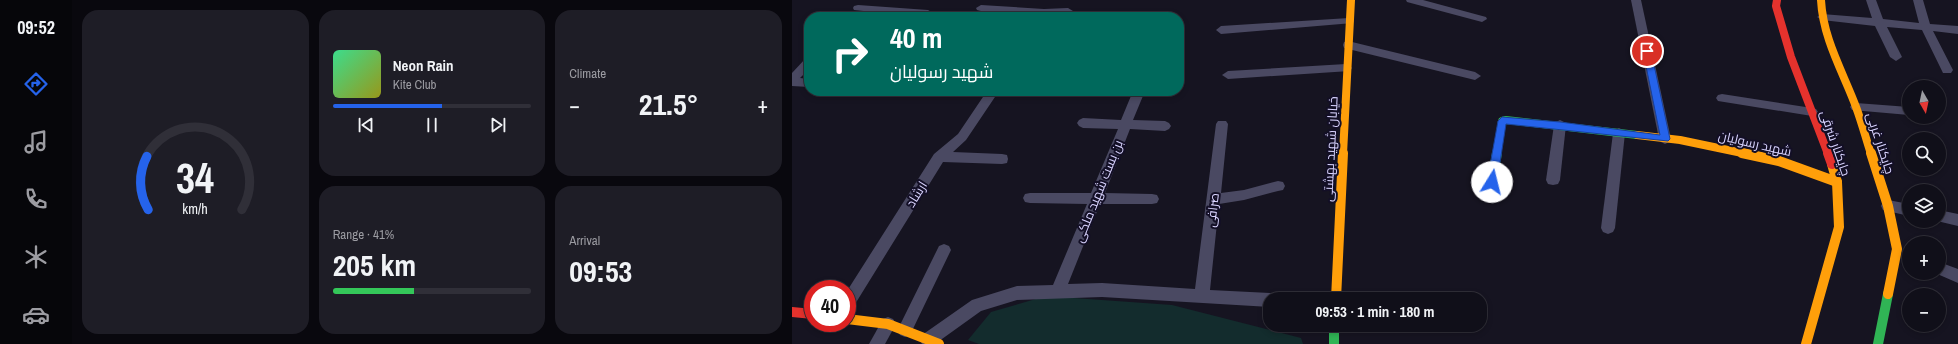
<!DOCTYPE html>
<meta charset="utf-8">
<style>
:root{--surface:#100f19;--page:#1e1d26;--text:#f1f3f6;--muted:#9c9ca2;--line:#302f38;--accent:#2563eb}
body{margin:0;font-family:"Archivo Narrow",Cairo,sans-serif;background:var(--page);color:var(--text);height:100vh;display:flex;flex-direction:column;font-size:15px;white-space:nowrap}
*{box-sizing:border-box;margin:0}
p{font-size:13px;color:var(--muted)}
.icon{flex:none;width:22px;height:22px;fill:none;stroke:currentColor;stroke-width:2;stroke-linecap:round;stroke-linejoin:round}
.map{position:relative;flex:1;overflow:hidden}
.sheet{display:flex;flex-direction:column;gap:10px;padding:10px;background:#09080e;width:720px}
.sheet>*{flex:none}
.hud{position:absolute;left:12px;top:12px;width:380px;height:84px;border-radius:16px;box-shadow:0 2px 6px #0003,0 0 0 1px var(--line);background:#00695c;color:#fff;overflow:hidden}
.needle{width:26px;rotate:171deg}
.fabs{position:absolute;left:1110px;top:80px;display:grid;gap:8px}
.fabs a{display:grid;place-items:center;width:44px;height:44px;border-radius:50%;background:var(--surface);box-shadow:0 2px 6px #0003,0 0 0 1px var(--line);font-size:20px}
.speed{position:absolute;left:12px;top:280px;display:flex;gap:8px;font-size:20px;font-weight:700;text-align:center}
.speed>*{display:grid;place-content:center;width:52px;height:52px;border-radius:50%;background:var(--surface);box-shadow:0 2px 6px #0003,0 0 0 1px var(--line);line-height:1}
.speed .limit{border:6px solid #d22;background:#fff;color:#111}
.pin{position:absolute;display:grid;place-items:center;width:34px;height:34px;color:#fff;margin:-17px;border:2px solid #fff;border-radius:50%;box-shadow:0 1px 4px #0007}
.me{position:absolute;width:44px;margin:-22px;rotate:9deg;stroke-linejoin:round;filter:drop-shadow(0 0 3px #0008)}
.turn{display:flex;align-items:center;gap:14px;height:84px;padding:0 20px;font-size:18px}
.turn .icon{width:52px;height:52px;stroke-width:2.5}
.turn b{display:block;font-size:28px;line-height:34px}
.big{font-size:30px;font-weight:800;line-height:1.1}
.sheet .widget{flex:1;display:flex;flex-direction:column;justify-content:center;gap:6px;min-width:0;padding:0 14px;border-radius:16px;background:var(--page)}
.sheet .dial{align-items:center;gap:0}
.dial svg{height:104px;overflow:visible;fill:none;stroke:var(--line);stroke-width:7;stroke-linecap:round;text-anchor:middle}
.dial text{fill:var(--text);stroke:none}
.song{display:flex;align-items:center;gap:12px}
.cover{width:48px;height:48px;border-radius:6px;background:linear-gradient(135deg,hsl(150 70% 55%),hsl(60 70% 35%))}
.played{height:4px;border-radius:2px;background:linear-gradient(90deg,var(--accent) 55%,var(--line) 55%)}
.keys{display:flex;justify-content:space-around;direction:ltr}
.heat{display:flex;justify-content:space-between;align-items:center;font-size:22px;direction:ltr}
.charge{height:6px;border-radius:3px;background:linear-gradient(90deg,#34c759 41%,var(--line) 0)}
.sheet .tiles{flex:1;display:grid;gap:10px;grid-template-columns:repeat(3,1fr)}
.widget:first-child{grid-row:span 2}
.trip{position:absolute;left:471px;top:292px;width:224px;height:40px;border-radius:16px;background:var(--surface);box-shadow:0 2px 6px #0003,0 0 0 1px var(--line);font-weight:800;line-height:40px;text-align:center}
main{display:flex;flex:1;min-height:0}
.dock{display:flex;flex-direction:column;width:72px;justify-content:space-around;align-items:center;background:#06060a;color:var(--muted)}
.dock .icon{width:28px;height:28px}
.dock .on{color:var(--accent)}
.dock b{font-size:18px;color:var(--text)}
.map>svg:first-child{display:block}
</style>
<main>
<nav class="dock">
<b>09:52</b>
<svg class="icon on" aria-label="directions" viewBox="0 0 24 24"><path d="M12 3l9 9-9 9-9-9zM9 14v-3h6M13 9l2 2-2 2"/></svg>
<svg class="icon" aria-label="music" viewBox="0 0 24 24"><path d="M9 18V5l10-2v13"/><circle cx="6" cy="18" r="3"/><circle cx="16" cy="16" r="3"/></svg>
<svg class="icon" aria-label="phone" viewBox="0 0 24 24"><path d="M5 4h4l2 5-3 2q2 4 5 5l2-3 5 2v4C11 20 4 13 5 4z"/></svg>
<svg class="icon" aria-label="climate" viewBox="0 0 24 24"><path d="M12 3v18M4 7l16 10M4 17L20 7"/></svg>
<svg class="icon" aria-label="car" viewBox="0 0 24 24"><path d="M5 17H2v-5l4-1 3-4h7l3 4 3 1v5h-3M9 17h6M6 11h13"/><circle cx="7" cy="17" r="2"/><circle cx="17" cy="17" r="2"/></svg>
</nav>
<section class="sheet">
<div class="tiles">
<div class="widget dial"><svg viewBox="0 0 100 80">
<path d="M14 69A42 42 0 1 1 86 69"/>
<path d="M14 69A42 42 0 0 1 13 28" stroke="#2563eb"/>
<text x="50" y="56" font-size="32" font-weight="700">34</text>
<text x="50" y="72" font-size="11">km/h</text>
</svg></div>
<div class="widget">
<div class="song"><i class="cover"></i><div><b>Neon Rain</b><p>Kite Club</p></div></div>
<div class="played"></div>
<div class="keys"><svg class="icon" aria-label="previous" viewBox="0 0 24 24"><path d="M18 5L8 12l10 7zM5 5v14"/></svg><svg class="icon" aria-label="pause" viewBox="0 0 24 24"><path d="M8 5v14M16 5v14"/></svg><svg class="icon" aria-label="next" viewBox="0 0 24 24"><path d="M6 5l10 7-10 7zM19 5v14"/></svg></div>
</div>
<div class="widget"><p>Climate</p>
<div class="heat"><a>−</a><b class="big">21.5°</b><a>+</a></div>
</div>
<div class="widget"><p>Range · 41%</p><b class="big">205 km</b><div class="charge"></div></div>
<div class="widget"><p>Arrival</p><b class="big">09:53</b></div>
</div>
</section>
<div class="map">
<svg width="1166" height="344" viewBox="0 0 1166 344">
<rect width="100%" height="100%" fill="#161421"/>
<!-- green -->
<polygon fill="#132c2d" points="254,296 380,305 509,338 511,344 187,344 176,340 199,312"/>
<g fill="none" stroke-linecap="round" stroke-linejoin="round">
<!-- street -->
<g fill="#4a4962" fill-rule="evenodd">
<polygon points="614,0 631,0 694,17 695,19 690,22 615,2"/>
<polygon points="839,0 849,0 879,139 877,142 873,144 869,142 867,139"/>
<polygon points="1074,0 1084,0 1091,19 1127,23 1121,0 1131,0 1138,24 1166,26 1166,34 1141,31 1161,70 1159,73 1151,73 1130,30 1095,27 1110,57 1104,61 1098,57 1083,26 1030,20 1025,17 1030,14 1080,18"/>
<polygon points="66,5 136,10 141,13 139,17 129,17 62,10 61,8 62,6"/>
<path d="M189,5L252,9L276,8L281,11C275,19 198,14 185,10L184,8Z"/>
<polygon points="557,18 561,19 562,21 561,23 429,34 424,30 429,26"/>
<polygon points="556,41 683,72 689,76 683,80 552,48 551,45 552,42"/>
<polygon points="17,58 17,69 8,78 17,79 17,87 0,86 0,73 13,59"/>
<polygon points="554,64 558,65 560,68 558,71 436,79 430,75 436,71"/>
<polygon points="195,91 207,91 174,140 161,152 210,154 215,155 216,159 215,163 210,164 151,162 60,309 55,311 55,291 142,154 166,134"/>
<polygon points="341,91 353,91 341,120 373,121 377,123 379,126 377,129 373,131 338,129 313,193 360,194 365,195 367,199 365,203 360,204 308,204 276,284 310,283 403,289 424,124 426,121 434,121 436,124 429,193 452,190 486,181 491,182 493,186 491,190 486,191 452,200 427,204 418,290 478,293 483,295 485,299 478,299 478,307 310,297 225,300 189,311 143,344 130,344 128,340 130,335 180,300 225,286 261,285 295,204 238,203 233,202 231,198 233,194 238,193 299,193 326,129 291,128 287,126 285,123 287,120 291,118 329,120"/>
<polygon points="930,94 1020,108 1024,109 1026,112 1024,115 1020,116 926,101 924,98 926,95"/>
<polygon points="1064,103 1117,107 1117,115 1060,110 1058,107 1060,104"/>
<polygon points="768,120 772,122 774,125 768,180 766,184 761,185 756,184 754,180 762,125 764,122"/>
<polygon points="827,128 831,130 833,133 823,228 821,232 816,234 811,232 809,228 821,133 823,130"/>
<polygon points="1096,200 1117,204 1117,216 1091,210 1089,206 1091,202"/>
<polygon points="1147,210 1166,214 1166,226 1145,221 1147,221"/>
<polygon points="152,244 157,246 159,250 118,335 113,337 108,335 105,330 108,325 147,246"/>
<polygon points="1147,262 1166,269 1166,283 1143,273 1147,273"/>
<polygon points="96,317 101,319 104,324 93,344 77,344 91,319"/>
</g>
<!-- fast-far1 -->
<polyline stroke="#30b455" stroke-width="8" points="705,154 710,121 714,120 845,135"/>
<!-- fast -->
<g stroke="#30b455" stroke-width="10">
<polyline points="700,182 705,153"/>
<polyline points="542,325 542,344"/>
<polyline points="1086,344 1096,294"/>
</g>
<!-- slow-far1 -->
<g stroke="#ff9f0a" stroke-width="8">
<path d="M1029,0C1031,39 1051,72 1064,107C1070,123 1074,139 1079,154"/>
<polyline points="845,135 888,140 955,154"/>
<polyline points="551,154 559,0"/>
</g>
<!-- slow -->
<g stroke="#ff9f0a" stroke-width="10">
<polyline points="950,153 987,161 1045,182"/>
<polyline points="1079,153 1096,206 1105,249 1096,294"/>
<polyline points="544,299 551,153"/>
<polyline points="55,319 96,324 147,344"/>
<polyline points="1014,344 1047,227 1045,182 1040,164"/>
</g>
<!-- jam-far1 -->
<polyline stroke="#e5322d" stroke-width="8" points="985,0 984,6 999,57 1036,154"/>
<!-- jam -->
<g stroke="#e5322d" stroke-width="10">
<polyline points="1036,153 1040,164"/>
<polyline points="0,312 21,314"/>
</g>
</g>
<!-- route -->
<polygon fill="#2563eb" stroke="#184099" points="855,48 859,51 878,139 876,141 714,124 705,182 703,185 697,185 695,182 706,121 710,117 768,122 868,135 851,51"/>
<g text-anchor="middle" stroke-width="4" stroke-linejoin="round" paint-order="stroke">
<!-- street labels -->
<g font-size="13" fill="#d9d4ff" stroke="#130f26">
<text transform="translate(963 143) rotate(13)" y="5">شهید رسولیان</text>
<text transform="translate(1044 143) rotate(71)" y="5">چایکنار شرقی</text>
<text transform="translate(1089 143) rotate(72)" y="5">چایکنار غربی</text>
<text transform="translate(538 149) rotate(-87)" y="5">خیابان شهید بهشتی</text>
<text transform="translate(306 191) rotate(-68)" y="5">بن بست شهید ملکی</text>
<text transform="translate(124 194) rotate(-58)" y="5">ارشاد</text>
<text transform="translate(420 210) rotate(-83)" y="5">صرافی</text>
</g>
</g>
</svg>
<div class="fabs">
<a><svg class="needle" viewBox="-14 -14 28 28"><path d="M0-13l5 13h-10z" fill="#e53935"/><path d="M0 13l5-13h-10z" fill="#9c9ca2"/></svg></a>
<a><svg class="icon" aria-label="search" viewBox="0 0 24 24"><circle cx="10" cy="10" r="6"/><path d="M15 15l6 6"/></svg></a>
<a><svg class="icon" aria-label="layers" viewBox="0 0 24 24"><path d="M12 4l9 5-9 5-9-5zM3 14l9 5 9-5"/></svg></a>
<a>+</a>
<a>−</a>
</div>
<div class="speed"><div class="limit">40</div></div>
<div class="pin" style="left:855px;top:51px;background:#d93025"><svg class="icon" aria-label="arrive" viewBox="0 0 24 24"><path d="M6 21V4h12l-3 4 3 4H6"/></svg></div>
<svg class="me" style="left:700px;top:182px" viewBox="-20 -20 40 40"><circle r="19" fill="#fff"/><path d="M0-13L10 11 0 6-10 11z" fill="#2563eb"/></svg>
<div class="trip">09:53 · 1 min · 180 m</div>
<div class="hud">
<div class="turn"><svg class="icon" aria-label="right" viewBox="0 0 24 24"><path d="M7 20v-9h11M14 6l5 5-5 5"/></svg><div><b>40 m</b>شهید رسولیان</div></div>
</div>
</div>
</main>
